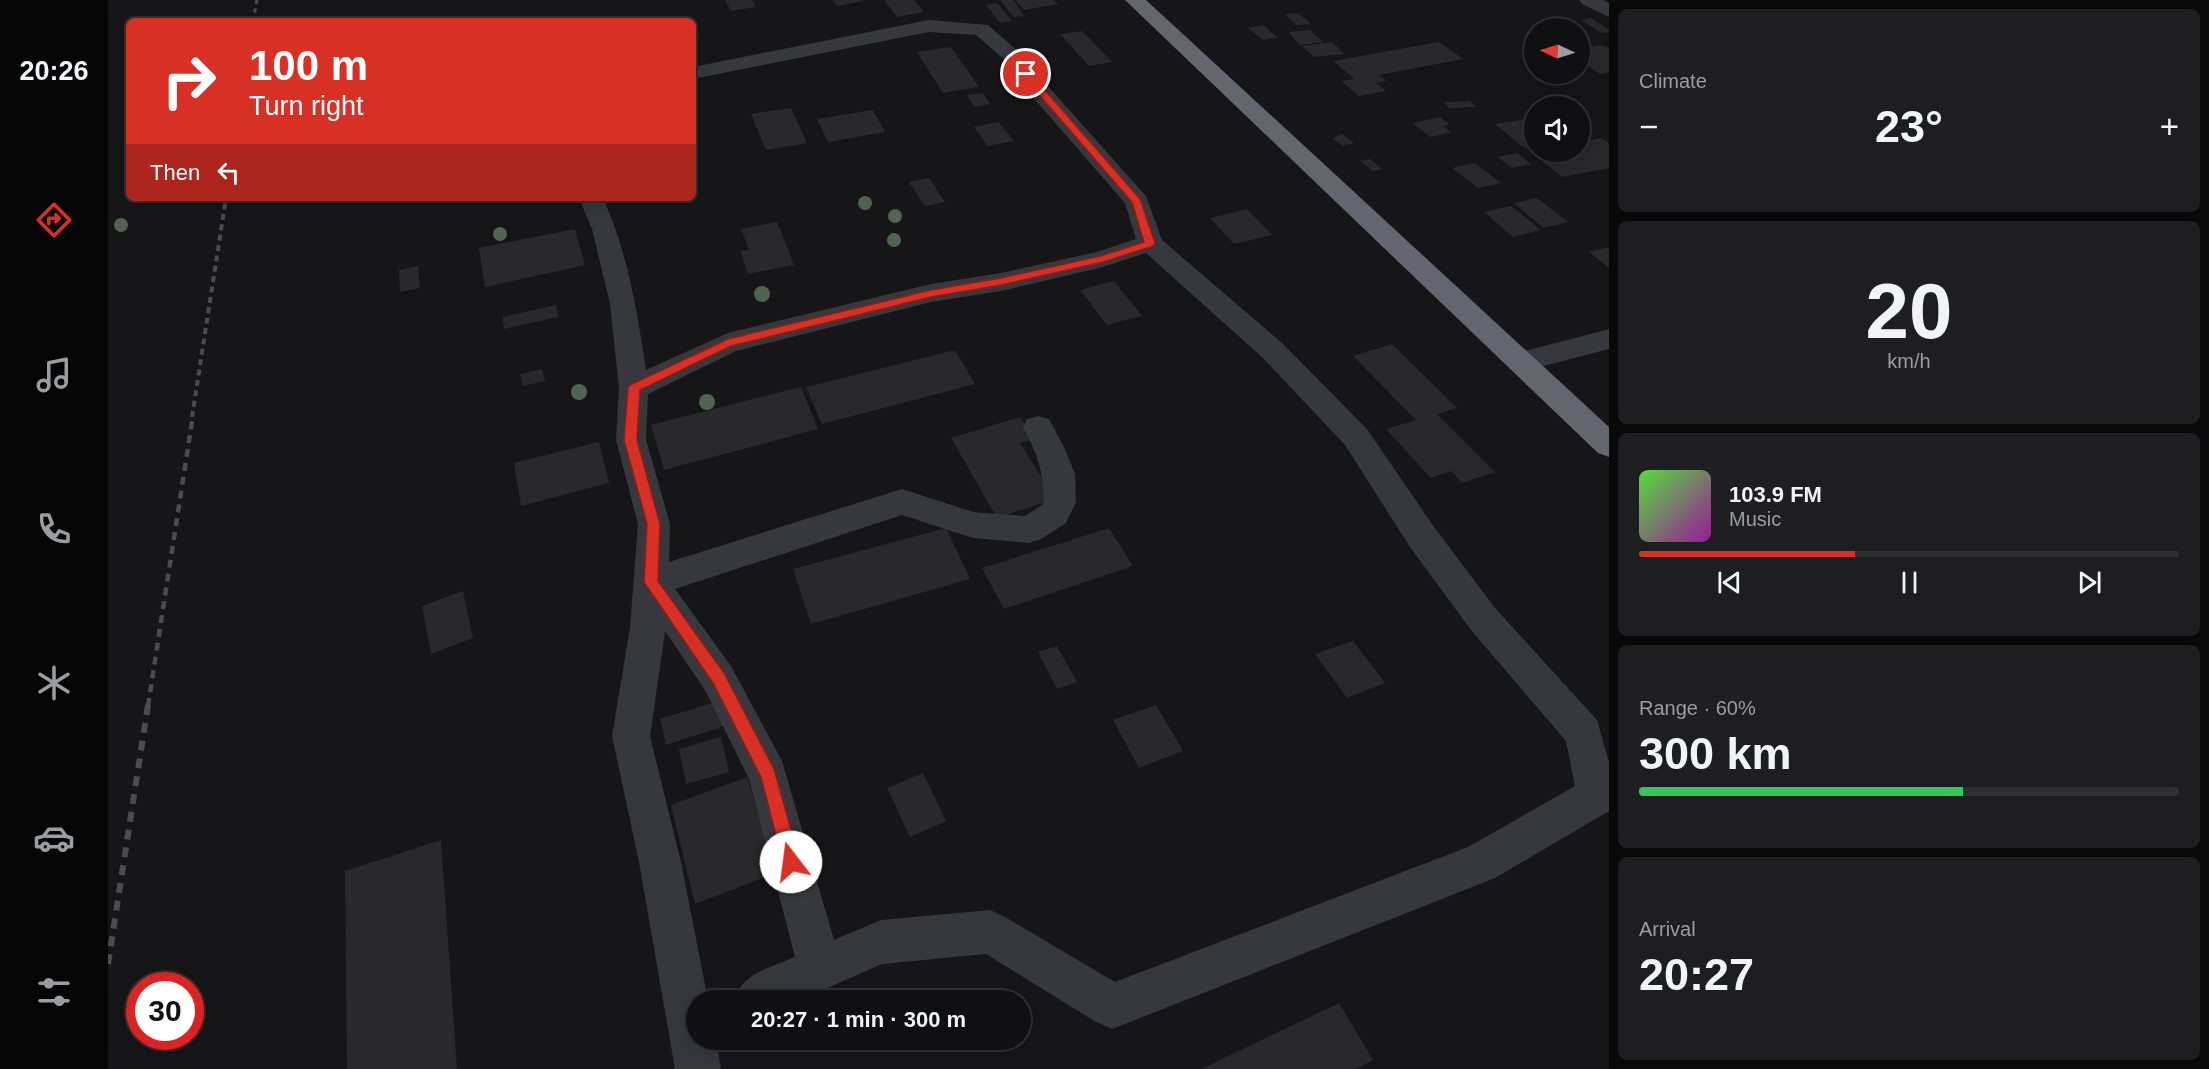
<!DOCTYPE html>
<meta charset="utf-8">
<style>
:root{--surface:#101012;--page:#1e1e20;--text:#f1f3f6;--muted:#9c9d9f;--line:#303032;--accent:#d93025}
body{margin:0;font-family:Helvetica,sans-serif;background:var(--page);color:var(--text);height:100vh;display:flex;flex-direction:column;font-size:22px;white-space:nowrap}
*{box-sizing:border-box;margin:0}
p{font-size:20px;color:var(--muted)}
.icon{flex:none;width:33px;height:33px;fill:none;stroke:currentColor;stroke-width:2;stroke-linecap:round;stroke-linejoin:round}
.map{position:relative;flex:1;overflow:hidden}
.sheet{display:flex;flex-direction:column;gap:9px;padding:9px;background:#09090a;width:600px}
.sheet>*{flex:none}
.hud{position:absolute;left:18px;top:18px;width:570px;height:183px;border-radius:9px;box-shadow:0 6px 24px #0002,0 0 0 2px var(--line);background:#d93025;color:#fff;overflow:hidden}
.needle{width:39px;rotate:274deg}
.buttons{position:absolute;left:1416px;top:18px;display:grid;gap:12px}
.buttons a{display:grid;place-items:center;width:66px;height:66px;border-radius:50%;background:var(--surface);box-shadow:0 6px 24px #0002,0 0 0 2px var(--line);font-size:30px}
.speed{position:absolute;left:18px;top:972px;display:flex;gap:12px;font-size:30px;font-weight:700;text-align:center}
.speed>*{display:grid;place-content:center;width:78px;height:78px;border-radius:50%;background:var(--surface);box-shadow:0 6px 24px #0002,0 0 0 2px var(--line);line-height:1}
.speed .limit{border:9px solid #d22;background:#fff;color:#111}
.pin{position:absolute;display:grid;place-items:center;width:51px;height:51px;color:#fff;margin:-26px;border:3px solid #fff;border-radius:50%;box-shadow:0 2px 6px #0007}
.me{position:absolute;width:66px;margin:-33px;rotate:345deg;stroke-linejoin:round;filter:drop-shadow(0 0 4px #0008)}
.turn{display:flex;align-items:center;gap:21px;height:126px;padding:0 24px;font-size:27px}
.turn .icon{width:78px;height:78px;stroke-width:2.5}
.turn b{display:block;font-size:42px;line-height:51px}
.then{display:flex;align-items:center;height:57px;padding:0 24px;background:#0003;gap:12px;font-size:22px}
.big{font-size:45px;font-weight:700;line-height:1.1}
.sheet .widget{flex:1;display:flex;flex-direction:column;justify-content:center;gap:9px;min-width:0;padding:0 21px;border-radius:9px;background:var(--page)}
.sheet .dial{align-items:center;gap:0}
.dial b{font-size:78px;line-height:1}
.song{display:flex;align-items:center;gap:18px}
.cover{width:72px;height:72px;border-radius:9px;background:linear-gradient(135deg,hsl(110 70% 55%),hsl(300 70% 35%))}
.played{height:6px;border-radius:3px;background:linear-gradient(90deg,var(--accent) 40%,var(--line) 40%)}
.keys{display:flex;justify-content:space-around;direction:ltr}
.heat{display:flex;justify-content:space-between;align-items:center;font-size:33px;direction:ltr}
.charge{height:9px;border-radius:4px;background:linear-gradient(90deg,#34c759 60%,var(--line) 0)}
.trip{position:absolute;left:578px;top:990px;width:345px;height:60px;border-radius:30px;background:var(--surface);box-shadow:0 6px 24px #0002,0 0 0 2px var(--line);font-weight:700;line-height:60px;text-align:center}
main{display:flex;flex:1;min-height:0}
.tabs{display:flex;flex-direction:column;width:108px;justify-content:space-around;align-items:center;background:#060607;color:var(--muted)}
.tabs .icon{width:42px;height:42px}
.tabs .current{color:var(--accent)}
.tabs b{font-size:27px;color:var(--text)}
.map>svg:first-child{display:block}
</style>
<main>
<nav class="tabs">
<b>20:26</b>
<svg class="icon current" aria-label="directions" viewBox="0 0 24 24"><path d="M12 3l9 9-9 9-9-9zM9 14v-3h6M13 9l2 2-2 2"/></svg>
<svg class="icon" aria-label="music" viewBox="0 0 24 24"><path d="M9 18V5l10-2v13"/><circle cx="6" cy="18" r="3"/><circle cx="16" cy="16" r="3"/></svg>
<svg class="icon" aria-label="phone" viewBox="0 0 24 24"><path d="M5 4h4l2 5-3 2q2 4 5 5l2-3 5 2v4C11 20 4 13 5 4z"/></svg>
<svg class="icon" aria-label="climate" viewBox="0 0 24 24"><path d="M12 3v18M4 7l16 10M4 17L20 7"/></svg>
<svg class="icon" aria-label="car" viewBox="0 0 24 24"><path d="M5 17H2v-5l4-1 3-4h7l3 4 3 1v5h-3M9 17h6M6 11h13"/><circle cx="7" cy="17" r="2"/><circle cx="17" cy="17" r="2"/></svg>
<svg class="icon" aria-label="filters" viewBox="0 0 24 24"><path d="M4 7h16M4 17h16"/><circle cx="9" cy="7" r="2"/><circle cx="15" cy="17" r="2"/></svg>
</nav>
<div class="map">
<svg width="1501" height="1069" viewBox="0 0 1501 1069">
<rect width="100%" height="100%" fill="#161618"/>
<!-- building -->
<g fill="#29292c">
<polygon points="617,0 644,0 648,7 623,11"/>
<polygon points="725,0 755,0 755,1 729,6"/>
<polygon points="776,0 806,0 816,12 789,17"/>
<polygon points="892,0 905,0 917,16 905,17"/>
<polygon points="907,0 945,0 950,4 916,10"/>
<polygon points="889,3 904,21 892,23 878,5"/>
<polygon points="1190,13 1203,24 1188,25 1177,14"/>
<polygon points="1483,18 1501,30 1501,32 1493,33 1473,20"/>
<polygon points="1155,25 1170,38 1155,40 1140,28"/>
<polygon points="1202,30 1215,42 1192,45 1180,32"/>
<polygon points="974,31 1004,62 981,66 952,34"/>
<polygon points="1224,42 1236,54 1206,57 1194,46"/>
<polygon points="1331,42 1355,59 1271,75 1278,81 1268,83 1278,91 1251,96 1233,81 1247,79 1225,61"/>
<polygon points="1492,45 1501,48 1501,72 1492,74 1472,60 1472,49"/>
<polygon points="843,47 871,87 835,93 809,52"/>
<polygon points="875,93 882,104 866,107 859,95"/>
<polygon points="1362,101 1368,107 1341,108 1336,102"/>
<polygon points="683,108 699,143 658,150 643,114"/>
<polygon points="765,110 777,132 720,142 709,119"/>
<polygon points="1332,117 1341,124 1335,126 1343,132 1322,137 1305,123"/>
<polygon points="1426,118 1426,146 1416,148 1387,124"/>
<polygon points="891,122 906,141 880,146 866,127"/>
<polygon points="1472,126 1486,136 1472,139"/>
<polygon points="1234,134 1246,143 1235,146 1224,138"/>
<polygon points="1494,138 1501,143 1501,168 1454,177 1422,151 1472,152 1472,142"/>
<polygon points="1409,153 1423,164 1404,168 1390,157"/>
<polygon points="1262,159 1274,169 1265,171 1252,161"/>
<polygon points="1367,163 1393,183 1370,188 1344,168"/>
<polygon points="821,178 837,202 817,206 801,182"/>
<polygon points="1429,198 1460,222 1435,228 1406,203"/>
<polygon points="1403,206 1433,230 1405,237 1376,212"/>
<polygon points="1139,209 1164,235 1126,244 1102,218"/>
<polygon points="669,222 686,265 640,274 632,251 641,250 633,229"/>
<polygon points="467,229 477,265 377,287 371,248"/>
<polygon points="1501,247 1501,268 1481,252"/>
<polygon points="310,266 312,288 292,292 291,270"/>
<polygon points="1006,281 1034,316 999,325 972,290"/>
<polygon points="448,305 450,317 396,329 394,317"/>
<polygon points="1284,344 1349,408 1329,414 1387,472 1354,483 1343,471 1323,478 1278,429 1308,420 1245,356"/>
<polygon points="847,350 867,384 714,424 698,387"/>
<polygon points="434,369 437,381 415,386 412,374"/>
<polygon points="693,387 710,429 556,470 543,425"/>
<polygon points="912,417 927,439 912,443 947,499 889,518 843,438"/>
<polygon points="491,442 501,483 413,506 406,463"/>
<polygon points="838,528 862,579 703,624 685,569"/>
<polygon points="1001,528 1025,566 896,609 874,568"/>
<polygon points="355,591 365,638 323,654 314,606"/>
<polygon points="1245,641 1277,683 1239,698 1207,654"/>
<polygon points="949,646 969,682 949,689 930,652"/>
<polygon points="613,700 620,725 558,745 552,719"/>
<polygon points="1048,705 1075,751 1031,768 1005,720"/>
<polygon points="613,737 621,772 578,784 571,749"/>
<polygon points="815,773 838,821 802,837 779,788"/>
<polygon points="639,777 668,873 587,904 563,805"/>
<polygon points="333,840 349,1069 239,1069 237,871"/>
<polygon points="1231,1003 1265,1060 1248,1069 1093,1069"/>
</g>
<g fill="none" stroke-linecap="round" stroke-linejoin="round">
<!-- minor -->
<g fill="#37383d" fill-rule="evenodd">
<polygon points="1471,0 1495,0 1501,3 1501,17 1474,4"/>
<path d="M821,20L880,25L913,54L938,84L1038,196L1054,240L1175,344L1259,429L1326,527L1387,608L1489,720L1501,762V811L1387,878L1004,1029L988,1022L878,954L774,964L692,1000H626C634,973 662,968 687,957L641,779L597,690L557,631L542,736L573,862L600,1000H588V1040H608L613,1069H567L531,862L504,736L522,628L530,524L508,440L511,388L502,304L484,229L471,198H495C520,253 529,311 538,370L620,333L823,284L893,273L989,252L1028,239L1017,203L922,94L899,62L868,35L821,32L585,79V67ZM1038,253L1155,358L1237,445L1302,547L1363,630L1458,741L1467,786L1360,847L1007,982L897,917L882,910L773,920L726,940L674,761L623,666L567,589L794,515L865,538L921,543L933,539L958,523L968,502L967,474L957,449L941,419L930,416L919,419L915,427C930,456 935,470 936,502L934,505L917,516L865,512L794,489L561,562L562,524L538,440L540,394L628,351L823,302L893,291L995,267Z"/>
<polygon points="1501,329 1501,349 1412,372 1402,369 1398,362 1402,355"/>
</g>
<!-- highway -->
<polygon fill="#63666e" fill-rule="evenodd" points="1017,0 1038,0 1501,427 1501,457 1490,453"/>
<!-- rail-far3 -->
<polyline stroke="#4a4c52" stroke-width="3" stroke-dasharray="4.5 4" stroke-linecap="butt" points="145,21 149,0"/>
<!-- rail-far2 -->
<polyline stroke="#4a4c52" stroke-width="4" stroke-dasharray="6 4.5" stroke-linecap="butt" points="84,417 118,198"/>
<!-- rail-far1 -->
<polyline stroke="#4a4c52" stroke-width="4.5" stroke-dasharray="8 6" stroke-linecap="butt" points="40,706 85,415"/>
<!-- rail -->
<polyline stroke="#4a4c52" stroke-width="6" stroke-dasharray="10 8" stroke-linecap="butt" points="0,964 40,705"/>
</g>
<!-- trees -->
<g fill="#506452">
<circle cx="757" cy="203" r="7"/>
<circle cx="787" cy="216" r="7"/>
<circle cx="13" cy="225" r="7"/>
<circle cx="392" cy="234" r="7"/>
<circle cx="786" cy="240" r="7"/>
<circle cx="654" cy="294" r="8"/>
<circle cx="471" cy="392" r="8"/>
<circle cx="599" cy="402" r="8"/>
</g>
<!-- route -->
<polygon fill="#d93025" stroke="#8d1f18" stroke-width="1.5" points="915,72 921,72 1032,199 1047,243 1045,246 995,262 893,285 823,297 623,346 532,390 529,440 552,524 550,581 616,673 666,769 692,862 689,868 683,870 677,868 675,862 653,777 605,683 536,582 539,524 516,440 520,388 522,385 620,339 823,290 893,278 993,256 1036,242 1024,202 915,76"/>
</svg>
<div class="buttons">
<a><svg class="needle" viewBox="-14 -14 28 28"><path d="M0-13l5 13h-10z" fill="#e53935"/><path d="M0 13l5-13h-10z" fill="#9c9d9f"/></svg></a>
<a><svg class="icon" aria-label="sound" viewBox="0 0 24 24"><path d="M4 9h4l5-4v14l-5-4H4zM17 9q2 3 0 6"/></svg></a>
</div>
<div class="speed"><div class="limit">30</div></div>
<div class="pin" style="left:918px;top:74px;background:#d93025"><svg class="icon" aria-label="arrive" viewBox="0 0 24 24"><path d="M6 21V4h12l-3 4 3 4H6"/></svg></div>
<svg class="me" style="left:683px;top:862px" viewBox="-20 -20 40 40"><circle r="19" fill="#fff"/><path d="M0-13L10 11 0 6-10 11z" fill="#d93025"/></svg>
<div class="trip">20:27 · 1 min · 300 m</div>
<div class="hud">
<div class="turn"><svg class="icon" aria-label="right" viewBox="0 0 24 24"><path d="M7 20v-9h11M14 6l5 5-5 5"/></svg><div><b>100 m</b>Turn right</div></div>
<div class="then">Then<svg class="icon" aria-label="left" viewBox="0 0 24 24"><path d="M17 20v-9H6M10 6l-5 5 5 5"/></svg></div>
</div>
</div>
<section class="sheet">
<div class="widget"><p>Climate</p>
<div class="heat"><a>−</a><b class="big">23°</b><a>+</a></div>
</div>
<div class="widget dial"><b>20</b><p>km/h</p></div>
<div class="widget">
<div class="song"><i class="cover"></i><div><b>103.9 FM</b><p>Music</p></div></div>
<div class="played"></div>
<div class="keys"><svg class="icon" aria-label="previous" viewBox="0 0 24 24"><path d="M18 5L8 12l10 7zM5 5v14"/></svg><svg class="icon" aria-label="pause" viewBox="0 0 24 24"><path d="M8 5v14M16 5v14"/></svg><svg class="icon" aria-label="next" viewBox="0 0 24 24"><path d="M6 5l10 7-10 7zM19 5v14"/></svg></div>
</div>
<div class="widget"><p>Range · 60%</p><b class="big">300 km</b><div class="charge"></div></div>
<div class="widget"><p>Arrival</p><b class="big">20:27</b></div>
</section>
</main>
